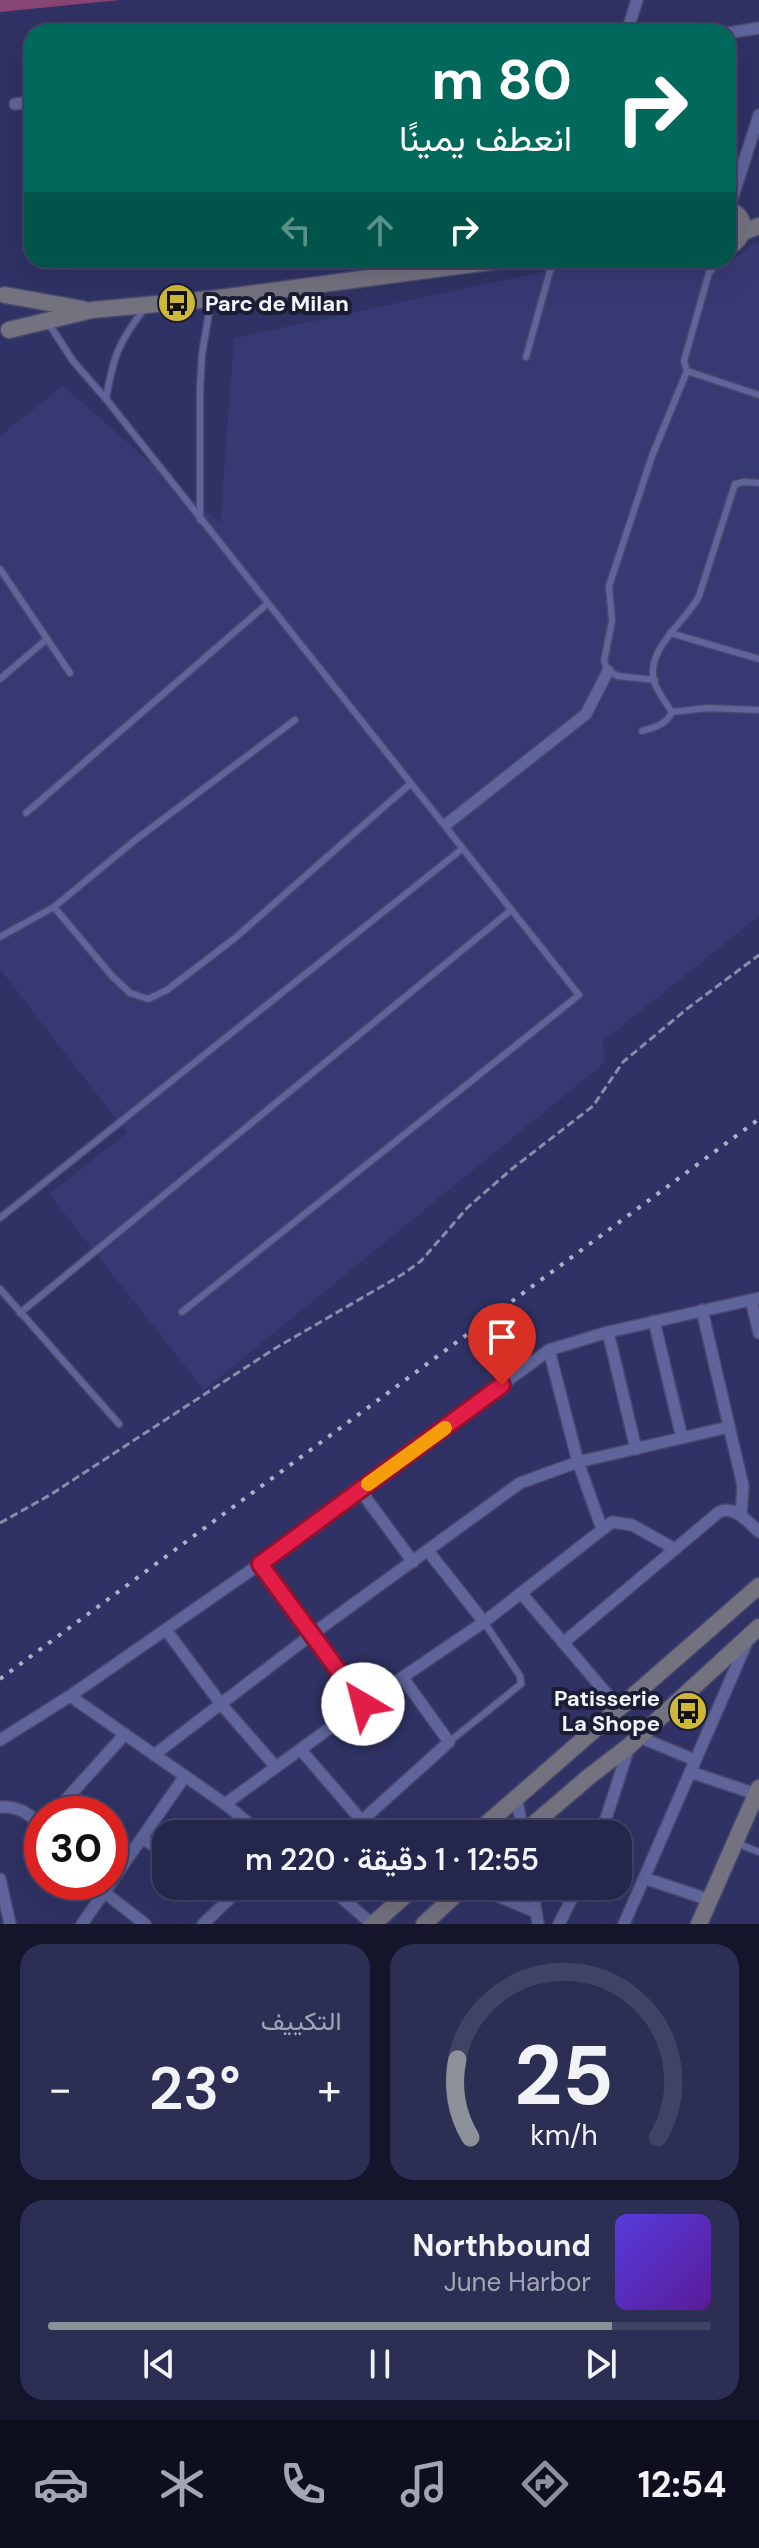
<!DOCTYPE html>
<html lang="ar">
<meta charset="utf-8">
<style>
:root{--surface:#24264c;--page:#2c2e53;--text:#f1f3f6;--muted:#a3a5b5;--line:#414364;--accent:#8c9099}
body{margin:0;font-family:"DM Sans",Vazirmatn,sans-serif;background:var(--page);color:var(--text);direction:rtl;height:100vh;display:flex;flex-direction:column;font-size:30px;white-space:nowrap}
*{box-sizing:border-box;margin:0}
p{font-size:26px;color:var(--muted)}
.icon{flex:none;width:44px;height:44px;fill:none;stroke:currentColor;stroke-width:2;stroke-linecap:round;stroke-linejoin:round}
.map{position:relative;height:1924px;overflow:hidden;direction:ltr}
.details{display:flex;flex-direction:column;gap:20px;padding:20px;background:#14152a;flex:1}
.details>*{flex:none}
.banner{position:absolute;left:24px;top:24px;width:712px;height:244px;border-radius:24px;box-shadow:0 8px 32px #0002,0 0 0 2px var(--line);direction:rtl;background:#00695c;color:#fff;overflow:hidden}
.speed{position:absolute;left:24px;top:1796px;display:flex;gap:16px;font-size:40px;font-weight:700;text-align:center}
.speed>*{display:grid;place-content:center;width:104px;height:104px;border-radius:50%;background:var(--surface);box-shadow:0 8px 32px #0002,0 0 0 2px var(--line);line-height:1}
.speed .limit{border:12px solid #d22;background:#fff;color:#111}
.pin{position:absolute;display:grid;place-items:center;width:68px;height:68px;color:#fff;margin:-82px -34px;border-radius:50% 50% 50% 0;rotate:-45deg;box-shadow:0 0 8px #0007}
.pin .icon{rotate:45deg}
.me{position:absolute;width:88px;margin:-44px;rotate:323deg;stroke-linejoin:round;filter:drop-shadow(0 0 6px #0008)}
.turn{display:flex;align-items:center;gap:28px;height:168px;padding:0 32px;font-size:36px}
.turn .icon{width:104px;height:104px;stroke-width:2.5}
.turn b{display:block;font-size:56px;line-height:68px}
.lanes{display:flex;align-items:center;height:76px;padding:0 32px;background:#0003;justify-content:center;gap:40px;direction:ltr}
.lanes .off{opacity:.35}
.big{font-size:60px;font-weight:600;line-height:1.1}
.details .widget{flex:1;display:flex;flex-direction:column;justify-content:center;gap:12px;min-width:0;padding:0 28px;border-radius:24px;background:var(--page)}
.details .dial{align-items:center;gap:0}
.dial svg{height:208px;overflow:visible;fill:none;stroke:var(--line);stroke-width:7;stroke-linecap:round;text-anchor:middle}
.dial text{fill:var(--text);stroke:none}
.song{display:flex;align-items:center;gap:24px}
.cover{width:96px;height:96px;border-radius:12px;background:linear-gradient(135deg,hsl(250 70% 55%),hsl(270 70% 35%))}
.played{height:8px;border-radius:4px;background:linear-gradient(90deg,var(--accent) 85%,var(--line) 85%)}
.keys{display:flex;justify-content:space-around;direction:ltr}
.heat{display:flex;justify-content:space-between;align-items:center;font-size:44px;direction:ltr}
.details .tiles{flex:1;display:grid;gap:20px;grid-template-columns:1fr 1fr}
.widget:last-child{grid-column:span 2}
.trip{position:absolute;left:152px;top:1820px;width:480px;height:80px;border-radius:24px;background:var(--surface);box-shadow:0 8px 32px #0002,0 0 0 2px var(--line);font-weight:600;line-height:80px;text-align:center;direction:rtl}
.tabs{display:flex;height:128px;justify-content:space-around;align-items:center;background:#0e0f1e;color:var(--muted)}
.tabs .icon{width:56px;height:56px}
.tabs .selected{color:var(--accent)}
.tabs b{font-size:36px;color:var(--text)}
.map>svg:first-child{display:block}
</style>
<div class="map">
<svg width="759" height="1924" viewBox="0 0 759 1924">
<rect width="100%" height="100%" fill="#303265"/>
<!-- built -->
<polygon fill="#373973" points="759,243 759,916 603,1041 604,1063 204,1390 49,1194 127,1133 0,969 0,436 63,386 220,523 234,338 560,268 619,260 663,260 667,264 722,268 753,244"/>
<!-- green -->
<polygon fill="#864573" points="0,0 120,0 0,12"/>
<g fill="none" stroke-linecap="round" stroke-linejoin="round">
<!-- lane casing -->
<g stroke="#49486f" stroke-width="9">
<g id="lane">
<polyline points="711,260 709,273 719,260"/>
<polyline points="709,273 684,361 687,371 759,395"/>
<polyline points="49,324 73,361 106,399 579,995 182,1312"/>
<polyline points="526,357 553,260"/>
<path d="M106,399C113,357 119,341 145,308"/>
<polyline points="200,520 200,389 202,354 211,301"/>
<polyline points="0,569 70,673"/>
<polyline points="670,633 759,659"/>
<polyline points="0,679 47,639"/>
<polyline points="655,680 618,676 608,671 604,661 612,621 609,586 652,456 687,371"/>
<path d="M672,712C667,705 662,698 658,690C637,654 686,623 699,596L735,484L743,482L759,483"/>
<path d="M642,731C655,727 666,725 672,712L707,708L759,710"/>
<polyline points="26,813 267,604"/>
<polyline points="54,907 112,976 130,993 148,999 167,990 235,938 410,784"/>
<polyline points="0,937 54,907 134,841 295,720"/>
<polyline points="0,1218 462,849"/>
<polyline points="0,1289 119,1424"/>
<polyline points="20,1313 511,910"/>
<polyline points="449,1742 521,1684 520,1676 484,1622"/>
<polyline points="736,1843 759,1852"/>
</g>
</g>
<!-- street casing -->
<g stroke="#49486f" stroke-width="14">
<g id="street">
<polyline points="627,32 637,0"/>
<polyline points="728,33 759,28"/>
<polyline points="15,104 32,102"/>
<polyline points="729,209 759,115"/>
<polyline points="448,823 586,714 608,671"/>
<polyline points="751,1300 759,1333"/>
<polyline points="702,1310 743,1486 741,1516"/>
<polyline points="654,1321 682,1438"/>
<polyline points="608,1332 636,1449"/>
<polyline points="549,1350 578,1462 602,1529"/>
<polyline points="360,1490 413,1562"/>
<polyline points="428,1551 484,1622"/>
<polyline points="260,1564 363,1704"/>
<polyline points="521,1593 618,1707"/>
<polyline points="166,1630 221,1704 276,1767"/>
<path d="M563,1643L719,1512C735,1505 748,1522 759,1532"/>
<polyline points="70,1696 225,1804 262,1834"/>
<polyline points="639,1737 695,1760"/>
<polyline points="0,1740 70,1696 260,1564 549,1350 608,1332 759,1298"/>
<polyline points="301,1750 362,1821"/>
<polyline points="154,1755 311,1635 520,1483 578,1462 729,1427"/>
<polyline points="690,1772 756,1794"/>
<polyline points="516,1798 524,1834"/>
<polyline points="225,1804 363,1704 484,1622 612,1522 632,1525 675,1549"/>
<path d="M0,1807C19,1806 28,1813 42,1826"/>
<polyline points="53,1814 125,1734"/>
<polyline points="347,1834 449,1742 403,1678"/>
<polyline points="601,1834 629,1747"/>
<polyline points="142,1838 166,1854"/>
<polyline points="644,1878 710,1900"/>
<polyline points="0,1879 10,1924"/>
<polyline points="215,1886 231,1897"/>
<polyline points="328,1886 372,1924"/>
<polyline points="473,1886 536,1912"/>
<polyline points="532,1886 538,1924"/>
<polyline points="104,1892 145,1924"/>
<polyline points="82,1924 185,1776"/>
<polyline points="203,1924 243,1886"/>
<polyline points="559,1924 578,1886"/>
<polyline points="624,1924 747,1642"/>
</g>
</g>
<!-- secondary casing -->
<g stroke="#49486f" stroke-width="19">
<g id="secondary">
<path d="M728,209C749,217 746,238 728,247"/>
<polyline points="743,232 759,226"/>
<polyline points="5,295 83,309"/>
<polyline points="9,330 92,310 211,299 504,260"/>
<polyline points="475,1834 759,1586"/>
<polyline points="522,1834 591,1775 629,1746 759,1627"/>
<polyline points="373,1924 416,1886"/>
<polyline points="424,1924 465,1886"/>
<polyline points="699,1924 759,1788"/>
</g>
</g>
<!-- path -->
<polyline stroke="#8a8caa" stroke-width="3" stroke-dasharray="8 4" stroke-linecap="butt" points="0,1523 50,1495 274,1349 403,1274 421,1261 468,1207 513,1168 593,1106 623,1062 688,1008 759,955"/>
<!-- lane -->
<use href="#lane" stroke="#5f649b" stroke-width="6"/>
<!-- street -->
<use href="#street" stroke="#5f649b" stroke-width="11"/>
<!-- secondary -->
<use href="#secondary" stroke="#73727f" stroke-width="16"/>
<!-- rail -->
<polyline stroke="#aeb0c6" stroke-width="4" stroke-dasharray="4 8" stroke-linecap="butt" points="0,1679 759,1119"/>
</g>
<g fill="none" stroke-linecap="round" stroke-linejoin="round">
<!-- route casing -->
<g stroke="#92132f" stroke-width="20">
<polyline id="route" points="363,1704 260,1564 502,1385"/>
</g>
<!-- route -->
<use href="#route" stroke="#e11d48" stroke-width="14"/>
<!-- slow -->
<polyline stroke="#f59e0b" stroke-width="14" points="368,1484 445,1428"/>
</g>
<!-- icons -->
<defs>
<g id="bus-disc" transform="scale(2)"><circle r="9.5" fill="#cfb837" stroke="#1b1d34"/><path d="M-5-6H5V4H4V6H2V4H-2V6H-4V4H-5ZM-3.5-4V0h7V-4ZM-3.5 1.2v1.5H-2V1.2ZM2 1.2v1.5H3.5V1.2Z" fill="#111"/></g>
</defs>
<g fill-rule="evenodd">
<use href="#bus-disc" x="177" y="303"/>
<use href="#bus-disc" x="688" y="1711"/>
</g>
<g text-anchor="middle" stroke-width="8" stroke-linejoin="round" paint-order="stroke">
<!-- poi labels -->
<g font-size="22" font-weight="bold" fill="#f2f4fa" stroke="#1b1d34" text-anchor="start">
<text x="205" y="311">Parc de Milan</text>
<text x="660" y="1706" text-anchor="end">Patisserie<tspan x="660" dy="25">La Shope</tspan></text>
</g>
</g>
</svg>
<div class="speed"><div class="limit">30</div></div>
<div class="pin" style="left:502px;top:1385px;background:#d93025"><svg class="icon" aria-label="arrive" viewBox="0 0 24 24"><path d="M6 21V4h12l-3 4 3 4H6"/></svg></div>
<svg class="me" style="left:363px;top:1704px" viewBox="-20 -20 40 40"><circle r="19" fill="#fff"/><path d="M0-13L10 11 0 6-10 11z" fill="#e11d48"/></svg>
<div class="trip">12:55 · 1 دقيقة · 220 m</div>
<div class="banner">
<div class="turn"><svg class="icon" aria-label="right" viewBox="0 0 24 24"><path d="M7 20v-9h11M14 6l5 5-5 5"/></svg><div><b>80 m</b>انعطف يمينًا</div></div>
<div class="lanes"><svg class="icon off" aria-label="left" viewBox="0 0 24 24"><path d="M17 20v-9H6M10 6l-5 5 5 5"/></svg><svg class="icon off" aria-label="ahead" viewBox="0 0 24 24"><path d="M12 20V5M6 11l6-6 6 6"/></svg><svg class="icon" aria-label="right" viewBox="0 0 24 24"><path d="M7 20v-9h11M14 6l5 5-5 5"/></svg></div>
</div>
</div>
<section class="details">
<div class="tiles">
<div class="widget dial"><svg viewBox="0 0 100 80">
<path d="M14 69A42 42 0 1 1 86 69"/>
<path d="M14 69A42 42 0 0 1 9 39" stroke="#8c9099"/>
<text x="50" y="56" font-size="32" font-weight="700">25</text>
<text x="50" y="72" font-size="11">km/h</text>
</svg></div>
<div class="widget"><p>التكييف</p>
<div class="heat"><a>−</a><b class="big">23°</b><a>+</a></div>
</div>
<div class="widget">
<div class="song"><i class="cover"></i><div><b>Northbound</b><p>June Harbor</p></div></div>
<div class="played"></div>
<div class="keys"><svg class="icon" aria-label="previous" viewBox="0 0 24 24"><path d="M18 5L8 12l10 7zM5 5v14"/></svg><svg class="icon" aria-label="pause" viewBox="0 0 24 24"><path d="M8 5v14M16 5v14"/></svg><svg class="icon" aria-label="next" viewBox="0 0 24 24"><path d="M6 5l10 7-10 7zM19 5v14"/></svg></div>
</div>
</div>
</section>
<nav class="tabs">
<b>12:54</b>
<svg class="icon selected" aria-label="directions" viewBox="0 0 24 24"><path d="M12 3l9 9-9 9-9-9zM9 14v-3h6M13 9l2 2-2 2"/></svg>
<svg class="icon" aria-label="music" viewBox="0 0 24 24"><path d="M9 18V5l10-2v13"/><circle cx="6" cy="18" r="3"/><circle cx="16" cy="16" r="3"/></svg>
<svg class="icon" aria-label="phone" viewBox="0 0 24 24"><path d="M5 4h4l2 5-3 2q2 4 5 5l2-3 5 2v4C11 20 4 13 5 4z"/></svg>
<svg class="icon" aria-label="climate" viewBox="0 0 24 24"><path d="M12 3v18M4 7l16 10M4 17L20 7"/></svg>
<svg class="icon" aria-label="car" viewBox="0 0 24 24"><path d="M5 17H2v-5l4-1 3-4h7l3 4 3 1v5h-3M9 17h6M6 11h13"/><circle cx="7" cy="17" r="2"/><circle cx="17" cy="17" r="2"/></svg>
</nav>
